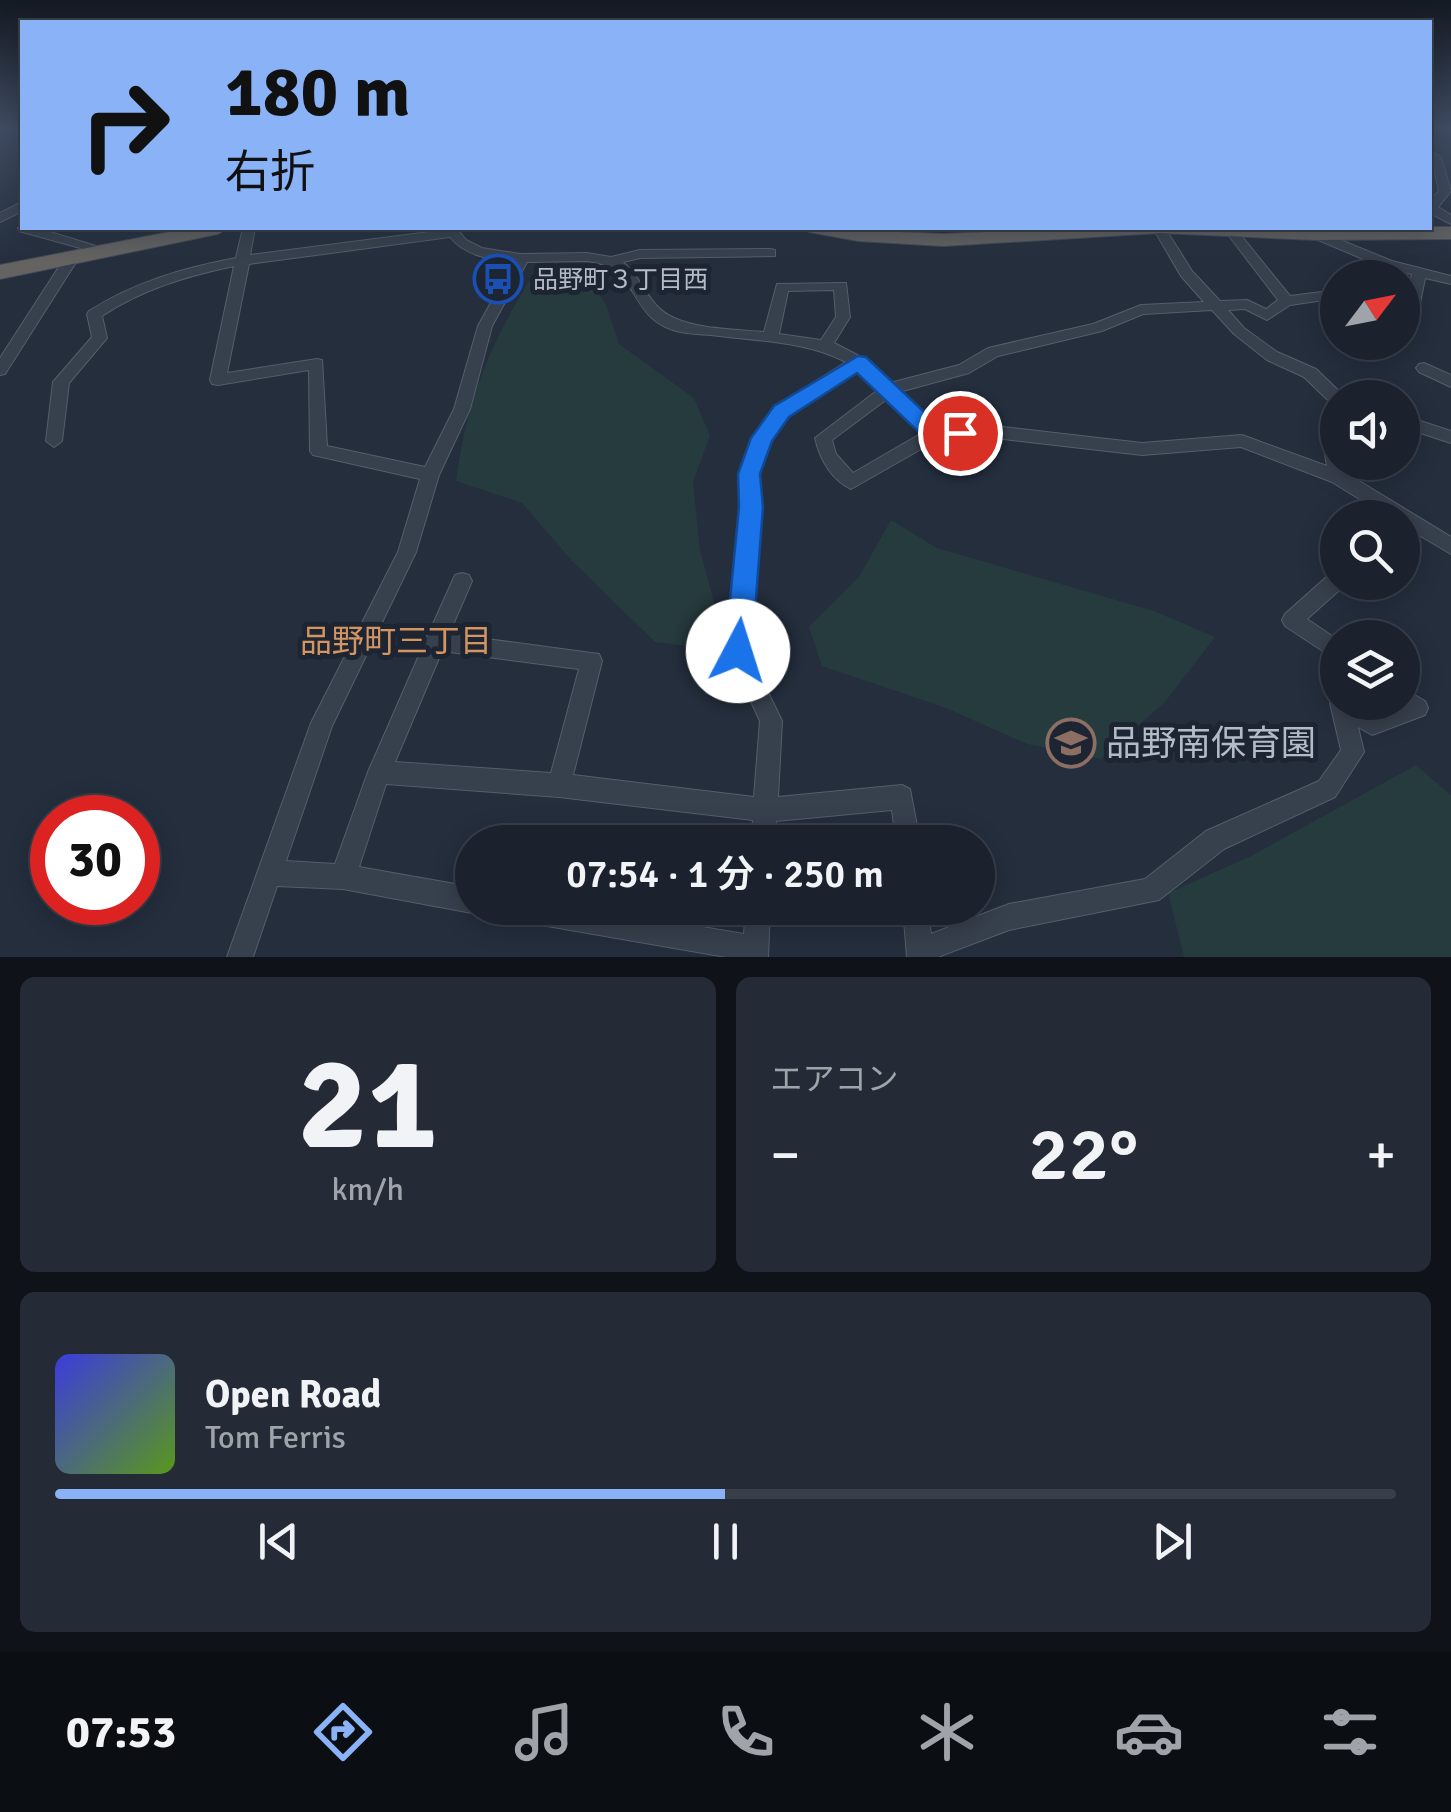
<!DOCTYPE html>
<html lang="ja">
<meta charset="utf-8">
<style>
:root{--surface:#1b222e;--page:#242a36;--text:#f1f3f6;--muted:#a0a4aa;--line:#393f4a;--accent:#89b2f7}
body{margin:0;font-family:Signika,"Noto Sans JP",sans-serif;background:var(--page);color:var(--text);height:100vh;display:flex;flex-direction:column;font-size:38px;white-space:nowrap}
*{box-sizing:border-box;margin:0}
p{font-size:32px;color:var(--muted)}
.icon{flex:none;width:55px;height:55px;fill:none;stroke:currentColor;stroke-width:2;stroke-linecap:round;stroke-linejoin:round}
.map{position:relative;height:957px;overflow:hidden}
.drawer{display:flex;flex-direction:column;gap:20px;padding:20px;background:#0f1319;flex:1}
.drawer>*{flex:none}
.guide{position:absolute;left:20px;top:20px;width:1412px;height:210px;border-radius:0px;box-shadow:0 5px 25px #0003,0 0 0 2px var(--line);background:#89b2f7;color:#111;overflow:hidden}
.needle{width:65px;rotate:58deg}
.buttons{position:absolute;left:1320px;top:260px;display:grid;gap:20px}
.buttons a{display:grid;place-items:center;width:100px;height:100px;border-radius:50%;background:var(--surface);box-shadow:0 5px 25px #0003,0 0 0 2px var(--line);font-size:50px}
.speed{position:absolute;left:30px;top:795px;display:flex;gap:20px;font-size:50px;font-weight:700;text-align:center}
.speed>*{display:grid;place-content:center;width:130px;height:130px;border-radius:50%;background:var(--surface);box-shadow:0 5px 25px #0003,0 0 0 2px var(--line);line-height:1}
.speed .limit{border:15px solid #d22;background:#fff;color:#111}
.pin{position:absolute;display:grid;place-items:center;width:85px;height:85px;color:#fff;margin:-42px;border:5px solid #fff;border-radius:50%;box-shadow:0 2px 10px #0007}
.me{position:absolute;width:110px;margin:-55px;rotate:5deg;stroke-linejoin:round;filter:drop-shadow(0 0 8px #0008)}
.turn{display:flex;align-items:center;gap:35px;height:210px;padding:0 40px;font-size:45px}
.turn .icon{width:130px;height:130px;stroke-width:2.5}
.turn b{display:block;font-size:70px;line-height:85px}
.big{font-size:75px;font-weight:600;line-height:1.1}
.drawer .tile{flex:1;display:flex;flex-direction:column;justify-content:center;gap:15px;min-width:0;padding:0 35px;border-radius:15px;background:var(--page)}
.drawer .dial{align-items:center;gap:0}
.dial b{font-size:130px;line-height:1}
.song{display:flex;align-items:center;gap:30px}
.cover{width:120px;height:120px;border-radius:15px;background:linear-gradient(135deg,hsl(240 70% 55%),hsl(90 70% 35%))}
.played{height:10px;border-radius:5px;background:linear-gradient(90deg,var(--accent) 50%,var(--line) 50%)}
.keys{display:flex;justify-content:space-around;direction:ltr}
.heat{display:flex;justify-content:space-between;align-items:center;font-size:55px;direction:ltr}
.drawer .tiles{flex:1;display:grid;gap:20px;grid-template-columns:1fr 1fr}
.tile:last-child{grid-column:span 2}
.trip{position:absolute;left:455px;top:825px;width:540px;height:100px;border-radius:50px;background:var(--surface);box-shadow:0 5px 25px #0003,0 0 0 2px var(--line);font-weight:600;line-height:100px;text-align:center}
.tabs{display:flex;height:160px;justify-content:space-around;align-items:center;background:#0b0e12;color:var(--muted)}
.tabs .icon{width:70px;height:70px}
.tabs .current{color:var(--accent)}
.tabs b{font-size:45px;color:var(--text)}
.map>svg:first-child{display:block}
</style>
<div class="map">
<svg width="1451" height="957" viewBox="0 0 1451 957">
<rect width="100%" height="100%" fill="#242e3d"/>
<!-- green -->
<g fill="#263b3e">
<path d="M534,274L592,283L606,305L619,344L694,398L710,436L693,481L700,550L717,613L686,646L655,642L572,561L522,503L456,481C467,400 490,342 534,274Z"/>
<polygon points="891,520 937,548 1154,611 1215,637 1165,702 1101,759 1027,744 946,708 822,666 809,627 859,577"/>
<polygon points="1416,765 1451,795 1451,957 1184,957 1168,893 1251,856"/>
</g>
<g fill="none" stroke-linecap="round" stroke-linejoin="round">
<!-- minor casing -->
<g stroke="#565e6b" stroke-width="2">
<g id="minor">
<polygon points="1430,150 1441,157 1451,191 1438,207 1451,215 1451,224 1430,213 1430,200 1439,191"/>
<polygon points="22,202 22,211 0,222 0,213"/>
<polygon points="22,224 22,228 37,228 109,250 102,254 19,231 18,228"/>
<path d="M243,228H255L250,255L445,230L444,228H456L466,240L482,248L520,254L587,253L611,257L640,250L770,249L775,250V256L640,258L623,262C638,274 644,292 657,306C678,330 734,329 764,332L777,284L846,283L850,317L834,343L863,358L890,383L959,365L988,348L1093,324L1141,305L1204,302L1181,276L1153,228H1165L1192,271L1220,301L1247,300L1266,309L1278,300L1223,228H1235L1290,296L1338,290V298L1290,305L1267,320L1245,309L1228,310L1244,328L1277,352L1316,369L1344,396L1338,398V406L1332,404L1304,377L1267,360L1234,334L1212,310L1143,314L1102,331L998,356L969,373L899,392L938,428L986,425L1142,443L1242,435L1327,466L1321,431L1332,411L1338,409V462H1344L1346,473L1451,537V554L1402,525V518H1390L1332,482L1241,447L1142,455L986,437L937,440L851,489C831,479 820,459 815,438L878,390L857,370L787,415L770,440L758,473L760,507L748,651L782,721L778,797L902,785L910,789L920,842H896L892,810L776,821L775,842H751L753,820L559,797L386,784L359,867L472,887V908L481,909L472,913L343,889L277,886L253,957H227L311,723L398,552L420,479L313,455L310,451L309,370L218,385L212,384L210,380L234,266C187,276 143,289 102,316L107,338L69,383L62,441L54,447L46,441L53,382L92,337L87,314L89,311C135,282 183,268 236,258ZM450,237C465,256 491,260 514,261L478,326L454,409L425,467L327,446L322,360L317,359L227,373L249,264ZM587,261C641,267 627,315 673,330C685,334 699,334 711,335C757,341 806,341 846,362L775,407L754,438L740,473L742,507L728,651L760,721L754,797L573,775L602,661L599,654L449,634L472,581L469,575L462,573L455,575L429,633L423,641L424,644L368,772L335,864L286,861L332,726L416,552L439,475L470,409L492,326L527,262ZM834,290L836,317L821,340L779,334L788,291ZM887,399L922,433L853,473L836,454L832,440ZM442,651L579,669L551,773L395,762Z"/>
<polygon points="1316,230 1392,261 1451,276 1451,284 1425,278 1418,313 1411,318 1402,315 1412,274 1382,267 1311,237 1311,231"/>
<polygon points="71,255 78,259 5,374 0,375 0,358 64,259"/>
<polygon points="1424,363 1451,375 1451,387 1419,372 1416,368 1419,364"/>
<polygon points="1402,415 1451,431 1451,443 1402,427"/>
<polygon points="1338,571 1338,582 1346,582 1345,585 1307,619 1338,640 1338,661 1285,626 1282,620 1285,614 1331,573"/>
<polygon points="1402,688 1425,701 1428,708 1425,715 1372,735 1358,727 1364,752 1335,797 1224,849 1159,900 1009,930 938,957 907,957 903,908 927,908 931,934 1009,904 1145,879 1206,831 1319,781 1341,750 1330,703 1333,696 1338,694 1338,702 1359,702 1374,713 1395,705 1393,702 1402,702"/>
<polygon points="505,908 589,908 744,934 746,908 770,908 768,957 726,957 518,921 509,917"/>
</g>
</g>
<!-- trunk casing -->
<g stroke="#434b58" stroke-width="2">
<g id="trunk">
<polygon points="1451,227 1451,239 1316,240 1160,233 943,246 858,241 809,232 806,228 943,234 1075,228"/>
<polygon points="190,228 228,228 218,234 0,279 0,265"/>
</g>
</g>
<!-- minor -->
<use href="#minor" fill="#37404d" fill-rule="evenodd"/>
<!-- trunk -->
<use href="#trunk" fill="#646361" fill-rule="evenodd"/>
</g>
<!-- sky -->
<linearGradient id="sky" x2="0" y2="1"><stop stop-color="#141922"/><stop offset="0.49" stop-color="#3f4c62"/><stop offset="1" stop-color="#3f4c62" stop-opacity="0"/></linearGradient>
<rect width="1451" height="262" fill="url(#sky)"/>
<!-- route -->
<polygon fill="#1a73e8" stroke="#114b97" stroke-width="2.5" points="858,356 866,357 939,426 960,425 971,433 960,441 927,440 857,373 789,417 772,441 760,474 763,507 752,651 748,660 738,663 729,660 725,651 739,507 738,474 751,438 774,406"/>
<!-- icons -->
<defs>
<g id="bus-ring" transform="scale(2.5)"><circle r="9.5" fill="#1d2532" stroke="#1a4fb4" stroke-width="1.5"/><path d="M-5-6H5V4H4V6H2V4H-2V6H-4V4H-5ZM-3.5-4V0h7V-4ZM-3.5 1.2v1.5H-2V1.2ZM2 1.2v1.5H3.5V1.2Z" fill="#1a4fb4"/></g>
<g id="school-ring" transform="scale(2.5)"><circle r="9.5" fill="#1d2532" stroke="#8d6e63" stroke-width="1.5"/><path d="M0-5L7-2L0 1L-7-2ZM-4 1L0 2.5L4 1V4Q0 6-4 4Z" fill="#8d6e63"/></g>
</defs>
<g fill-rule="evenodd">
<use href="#bus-ring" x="498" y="279"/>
<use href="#school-ring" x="1071" y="743"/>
</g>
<g text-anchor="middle" stroke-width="10" stroke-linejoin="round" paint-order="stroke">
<!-- far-poi labels -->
<g font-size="25" fill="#b3bbc8" stroke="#1d2532" text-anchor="start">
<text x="533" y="288">品野町３丁目西</text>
</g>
<!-- neighbourhood labels -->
<g font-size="32" fill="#d49563" stroke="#1d2532">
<text x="396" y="652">品野町三丁目</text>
</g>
<!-- near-poi labels -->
<g font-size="35" fill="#b3bbc8" stroke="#1d2532" text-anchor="start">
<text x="1106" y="755">品野南保育園</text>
</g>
</g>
</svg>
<div class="buttons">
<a><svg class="needle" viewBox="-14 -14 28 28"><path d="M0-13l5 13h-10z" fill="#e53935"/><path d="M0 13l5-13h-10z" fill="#a0a4aa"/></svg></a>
<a><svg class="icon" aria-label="sound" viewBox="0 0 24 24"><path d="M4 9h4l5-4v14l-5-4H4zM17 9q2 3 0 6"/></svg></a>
<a><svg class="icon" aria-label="search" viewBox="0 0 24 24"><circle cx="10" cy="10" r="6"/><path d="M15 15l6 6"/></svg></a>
<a><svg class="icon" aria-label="layers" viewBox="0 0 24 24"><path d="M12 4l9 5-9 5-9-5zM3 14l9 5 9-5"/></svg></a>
</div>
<div class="speed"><div class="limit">30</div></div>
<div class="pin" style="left:960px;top:433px;background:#d93025"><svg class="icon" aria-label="arrive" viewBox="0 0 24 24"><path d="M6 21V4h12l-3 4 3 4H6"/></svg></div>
<svg class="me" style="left:738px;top:651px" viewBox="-20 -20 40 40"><circle r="19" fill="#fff"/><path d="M0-13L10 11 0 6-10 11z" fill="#1a73e8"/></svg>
<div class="trip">07:54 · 1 分 · 250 m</div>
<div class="guide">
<div class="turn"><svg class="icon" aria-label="right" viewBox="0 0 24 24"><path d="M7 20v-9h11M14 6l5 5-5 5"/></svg><div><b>180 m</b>右折</div></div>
</div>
</div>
<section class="drawer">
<div class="tiles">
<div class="tile dial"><b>21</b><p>km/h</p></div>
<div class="tile"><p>エアコン</p>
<div class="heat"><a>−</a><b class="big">22°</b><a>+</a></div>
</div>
<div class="tile">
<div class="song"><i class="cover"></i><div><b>Open Road</b><p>Tom Ferris</p></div></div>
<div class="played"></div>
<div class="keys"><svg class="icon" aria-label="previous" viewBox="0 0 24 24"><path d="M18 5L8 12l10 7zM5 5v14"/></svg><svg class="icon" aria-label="pause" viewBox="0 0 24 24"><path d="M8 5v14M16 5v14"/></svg><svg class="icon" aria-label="next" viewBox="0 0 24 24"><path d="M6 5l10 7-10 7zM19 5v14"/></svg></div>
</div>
</div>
</section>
<nav class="tabs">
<b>07:53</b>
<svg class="icon current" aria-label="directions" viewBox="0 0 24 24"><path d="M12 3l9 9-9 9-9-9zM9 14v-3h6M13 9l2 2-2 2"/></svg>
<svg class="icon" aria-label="music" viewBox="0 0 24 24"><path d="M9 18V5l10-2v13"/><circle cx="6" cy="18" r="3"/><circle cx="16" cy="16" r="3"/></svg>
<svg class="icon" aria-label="phone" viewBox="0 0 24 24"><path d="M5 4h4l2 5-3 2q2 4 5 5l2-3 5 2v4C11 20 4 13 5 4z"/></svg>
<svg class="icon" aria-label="climate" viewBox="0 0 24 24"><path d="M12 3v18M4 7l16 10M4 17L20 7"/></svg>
<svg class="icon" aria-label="car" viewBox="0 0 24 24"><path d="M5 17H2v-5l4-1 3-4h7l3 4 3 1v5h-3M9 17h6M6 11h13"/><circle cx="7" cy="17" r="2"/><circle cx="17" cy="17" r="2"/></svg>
<svg class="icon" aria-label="filters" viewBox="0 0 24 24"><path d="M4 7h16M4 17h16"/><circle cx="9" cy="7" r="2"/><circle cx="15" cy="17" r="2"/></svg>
</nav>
